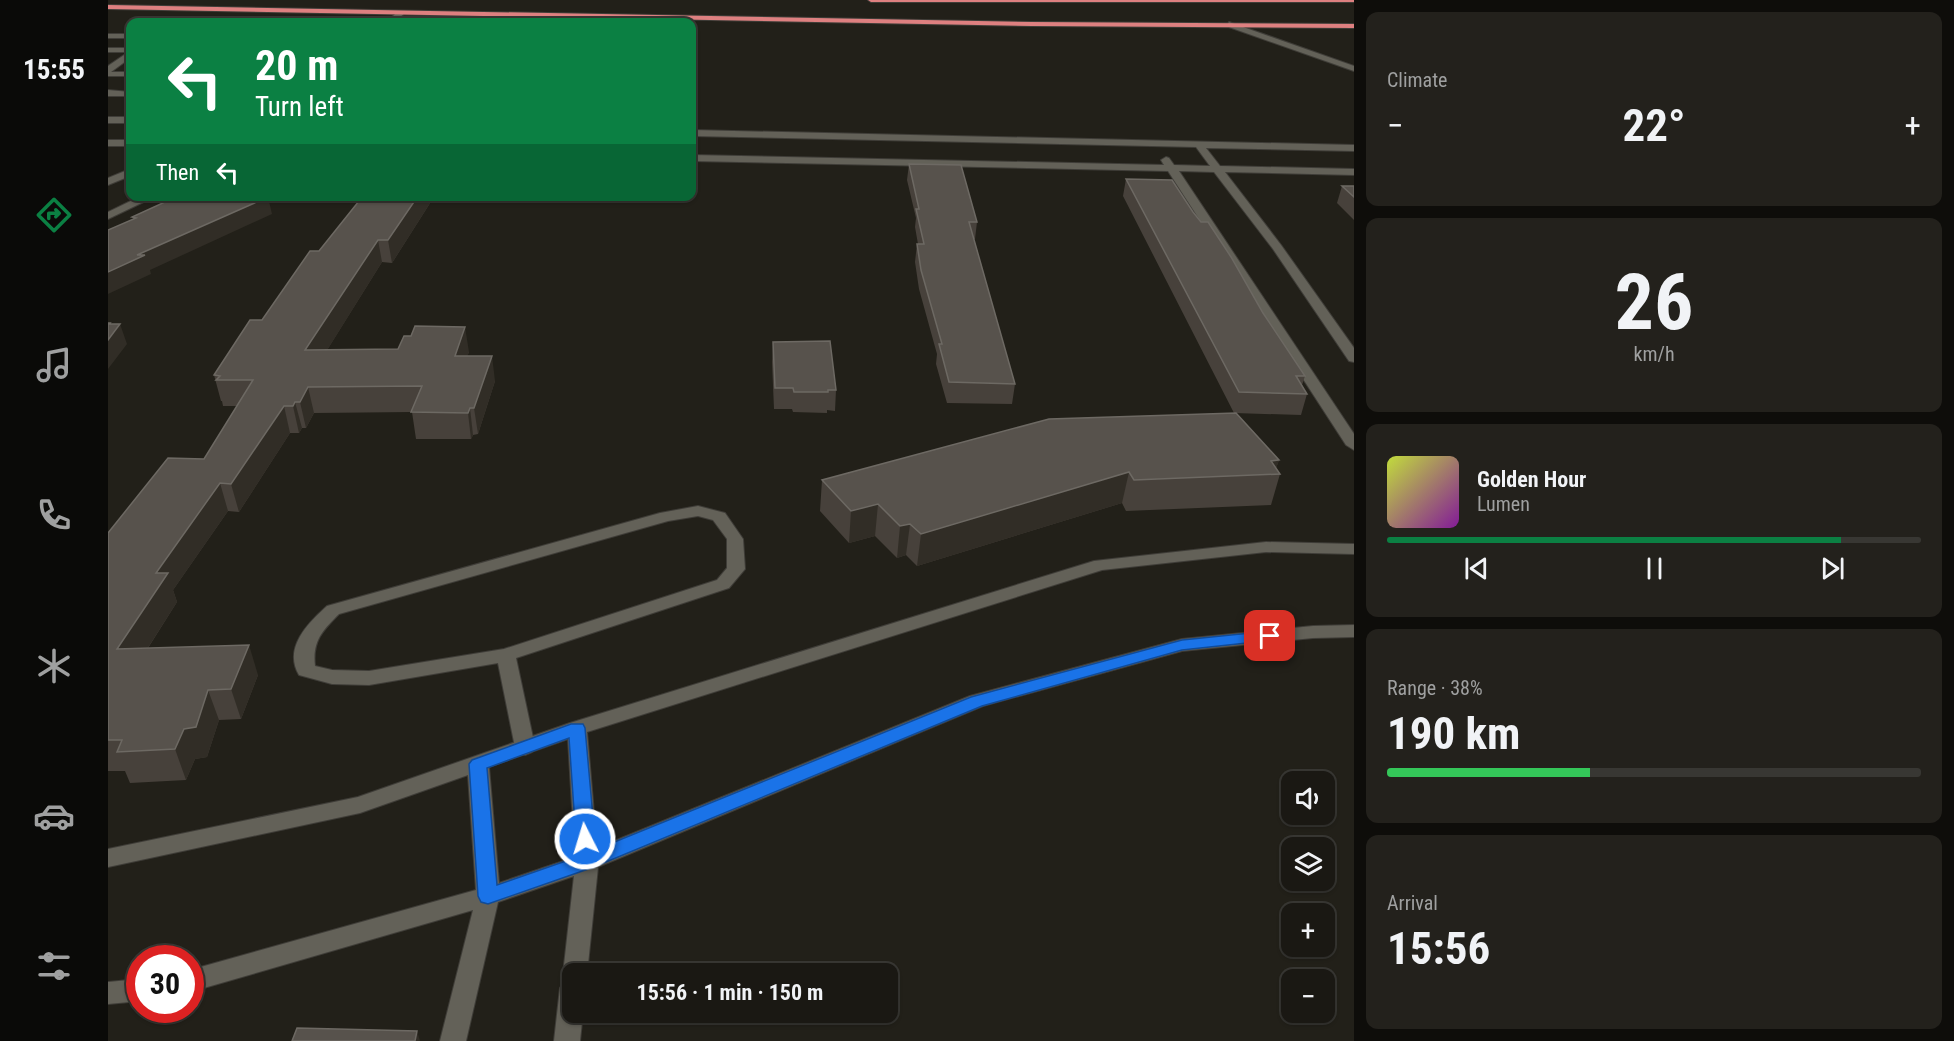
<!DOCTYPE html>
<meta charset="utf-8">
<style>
:root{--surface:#1a1813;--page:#23211c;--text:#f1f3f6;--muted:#9fa0a0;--line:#383733;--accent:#0b8043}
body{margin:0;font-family:"Roboto Condensed",sans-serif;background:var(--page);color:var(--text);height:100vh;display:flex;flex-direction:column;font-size:22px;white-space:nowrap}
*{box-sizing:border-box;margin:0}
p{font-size:20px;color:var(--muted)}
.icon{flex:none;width:33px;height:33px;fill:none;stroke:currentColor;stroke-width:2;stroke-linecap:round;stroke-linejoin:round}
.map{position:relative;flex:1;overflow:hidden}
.side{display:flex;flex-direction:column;gap:12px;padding:12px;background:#0e0d0a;width:600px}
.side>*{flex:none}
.banner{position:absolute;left:18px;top:18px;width:570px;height:183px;border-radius:12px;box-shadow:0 2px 4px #0004,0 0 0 2px var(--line);background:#0b8043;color:#fff;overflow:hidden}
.controls{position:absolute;left:1173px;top:771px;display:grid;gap:12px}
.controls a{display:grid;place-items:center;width:54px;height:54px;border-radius:12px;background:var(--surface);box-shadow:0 2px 4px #0004,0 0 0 2px var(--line);font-size:30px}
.speed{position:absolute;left:18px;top:945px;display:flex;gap:12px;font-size:30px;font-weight:700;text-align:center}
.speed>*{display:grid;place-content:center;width:78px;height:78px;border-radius:50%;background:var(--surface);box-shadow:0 2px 4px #0004,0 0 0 2px var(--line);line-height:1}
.speed .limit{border:9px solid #d22;background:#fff;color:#111}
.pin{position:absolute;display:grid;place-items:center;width:51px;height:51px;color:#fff;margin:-26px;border-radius:12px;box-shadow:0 3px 9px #0006}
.me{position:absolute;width:66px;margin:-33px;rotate:355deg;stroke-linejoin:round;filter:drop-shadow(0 0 4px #0008)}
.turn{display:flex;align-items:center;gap:21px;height:126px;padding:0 30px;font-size:27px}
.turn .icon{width:78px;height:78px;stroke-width:2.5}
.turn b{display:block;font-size:42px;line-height:51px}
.then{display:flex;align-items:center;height:57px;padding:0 30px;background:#0003;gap:12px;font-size:22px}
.big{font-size:45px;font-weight:700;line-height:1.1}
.side .tile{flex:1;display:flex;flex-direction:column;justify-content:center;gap:9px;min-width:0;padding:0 21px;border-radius:12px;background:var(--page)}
.side .dial{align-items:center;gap:0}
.dial b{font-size:78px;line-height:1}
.song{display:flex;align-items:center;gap:18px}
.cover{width:72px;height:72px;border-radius:9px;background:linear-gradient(135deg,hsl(70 70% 55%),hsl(290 70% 35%))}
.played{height:6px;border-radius:3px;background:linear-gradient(90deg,var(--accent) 85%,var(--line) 85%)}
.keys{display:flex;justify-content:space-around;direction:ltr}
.heat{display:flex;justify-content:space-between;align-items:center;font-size:33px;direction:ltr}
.charge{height:9px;border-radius:4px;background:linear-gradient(90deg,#34c759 38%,var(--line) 0)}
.trip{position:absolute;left:454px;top:963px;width:336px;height:60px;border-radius:12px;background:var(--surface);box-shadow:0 2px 4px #0004,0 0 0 2px var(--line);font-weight:700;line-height:60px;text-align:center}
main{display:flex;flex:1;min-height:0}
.menu{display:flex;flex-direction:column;width:108px;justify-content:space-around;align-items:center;background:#0a0a08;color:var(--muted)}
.menu .icon{width:42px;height:42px}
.menu .active{color:var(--accent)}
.menu b{font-size:27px;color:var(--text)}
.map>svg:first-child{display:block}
</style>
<main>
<nav class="menu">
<b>15:55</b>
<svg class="icon active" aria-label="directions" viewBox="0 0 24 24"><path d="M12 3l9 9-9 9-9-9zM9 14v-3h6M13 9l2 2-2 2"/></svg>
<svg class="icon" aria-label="music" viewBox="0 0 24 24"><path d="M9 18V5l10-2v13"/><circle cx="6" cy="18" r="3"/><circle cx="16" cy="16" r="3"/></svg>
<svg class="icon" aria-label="phone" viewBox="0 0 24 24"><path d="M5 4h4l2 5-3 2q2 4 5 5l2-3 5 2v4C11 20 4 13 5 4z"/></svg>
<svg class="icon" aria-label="climate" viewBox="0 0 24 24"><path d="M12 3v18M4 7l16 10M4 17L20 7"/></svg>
<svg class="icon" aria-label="car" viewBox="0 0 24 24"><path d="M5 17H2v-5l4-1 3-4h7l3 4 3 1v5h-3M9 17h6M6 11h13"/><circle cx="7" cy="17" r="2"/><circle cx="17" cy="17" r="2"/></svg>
<svg class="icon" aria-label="filters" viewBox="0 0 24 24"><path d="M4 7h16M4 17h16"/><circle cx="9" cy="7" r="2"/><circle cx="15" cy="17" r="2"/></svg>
</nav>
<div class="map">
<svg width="1246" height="1041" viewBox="0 0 1246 1041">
<rect width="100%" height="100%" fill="#222019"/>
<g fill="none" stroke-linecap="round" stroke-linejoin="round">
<!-- service casing -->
<g stroke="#3f3d38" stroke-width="2">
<g id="service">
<polygon points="1121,22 1246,66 1246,71 1118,26"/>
<rect x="0" y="34" width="22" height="4"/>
<rect x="0" y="48" width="22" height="4"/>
<polygon points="19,53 22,53 22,58 3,72 22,72 22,76 0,76 0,66"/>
<polygon points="0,90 22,92 22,96 0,96"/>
<path d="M590,506L617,513L635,539L637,569L621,588L408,658L427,747L424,752L417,755L410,752L407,747L390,663L261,685L224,684L191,675C175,648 200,623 219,606L552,513ZM590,516L605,520L619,539V568L609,580L396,649L261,671L224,670L207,666C204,641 215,630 231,614L560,521Z"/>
</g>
</g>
<!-- minor casing -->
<g stroke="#3f3d38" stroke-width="2">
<g id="minor">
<polygon points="290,11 297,13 286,22 279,22"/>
<rect x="0" y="117" width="22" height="6"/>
<polygon points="584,130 1246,145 1246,151 1098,148 1112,166 1246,169 1246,175 1117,172 1173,245 1246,348 1246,362 1241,361 1165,249 1106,172 1071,171 1246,434 1246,450 1238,445 1060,171 584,161 584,155 1056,165 1053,160 1058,157 1061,158 1066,165 1102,166 1088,147 584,136"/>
<rect x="0" y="140" width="22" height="6"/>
<polygon points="22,169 22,176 0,185 0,178"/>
<polygon points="33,196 48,196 0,219 0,212"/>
<path d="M1158,542L1246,544V554L1158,552L994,570L479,732L489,848L862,696L1074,639L1205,626L1246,625V637L1205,638L1074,651L875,706L490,867L479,974H465V1012H475L472,1041H446L452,988L457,980L455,974L466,876L390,902L358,1041H332L365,910L82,992V970L368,890L360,775L252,813L0,867V849L250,797L462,723L986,561ZM460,739L467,857L391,883L381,767Z"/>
<polygon points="32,979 32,1001 0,1004 0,982"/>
</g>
</g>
<!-- trunk casing -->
<g stroke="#3f3d38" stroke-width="2">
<g id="trunk">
<polygon points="760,0 1246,0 1246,2 763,2"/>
<polygon points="0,5 924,22 1246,24 1246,28 924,26 0,9"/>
</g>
</g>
<!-- service -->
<use href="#service" fill="#636158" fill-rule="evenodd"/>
<!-- minor -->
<use href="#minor" fill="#636158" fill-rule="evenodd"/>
<!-- trunk -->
<use href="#trunk" fill="#de8080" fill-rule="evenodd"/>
</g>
<!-- wall -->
<g fill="#47413b">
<polygon points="801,164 869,222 867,239 866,239 907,384 904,404 839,403 828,364 829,354 811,289 807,262 809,244 810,244 807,227 808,218 799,180"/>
<polygon points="1018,179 1155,313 1197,376 1194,385 1199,394 1193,415 1126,413 1015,196"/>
<polygon points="1234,186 1246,186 1246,220 1229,203"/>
<polygon points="310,196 324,196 324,200 284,263 274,262 219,350 361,352 359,356 387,381 370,434 365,435 363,439 308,439 304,412 206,413 198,428 194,428 191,433 182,433 131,512 120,511 65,590 69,602 40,648 150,675 133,719 111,720 99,757 87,759 78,780 22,783 17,771 0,771 0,533 96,459 129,406 115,406 114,401 113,401 106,375 154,320 211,251"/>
<polygon points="665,342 728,390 727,411 719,410 719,413 685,412 684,409 666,409 664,362"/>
<polygon points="1171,460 1168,468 1172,474 1163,505 1018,511 1014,503 809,566 798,555 789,558 767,536 741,543 712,511 714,480"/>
</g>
<!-- shaded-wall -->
<g fill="#312d26">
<polygon points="310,196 324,196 324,200 284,263 280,240"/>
<polygon points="160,197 164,214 42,270 43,274 0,294 0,272 29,255"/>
<polygon points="270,240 274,262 203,376 197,350"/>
<polygon points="2,323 6,333 12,324 19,344 0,369 0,340 1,324"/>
<polygon points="357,327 361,352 351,381 347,356"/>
<polygon points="384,356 387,381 370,434 366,408"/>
<polygon points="200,387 206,413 198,428 192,402"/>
<polygon points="187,402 194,428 191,433 185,406"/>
<polygon points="176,406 182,433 131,512 123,484"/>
<polygon points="362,408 365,435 363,439 360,413"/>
<polygon points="1171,460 1166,474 1163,461"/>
<polygon points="1021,472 1014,503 809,566 813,534"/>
<polygon points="112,483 120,511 65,590 69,602 20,679 9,649 48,573"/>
<polygon points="770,504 767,536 741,543 743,511"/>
<polygon points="802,524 798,555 789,558 792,526"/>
<polygon points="141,645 150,675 133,719 123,689"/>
<polygon points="100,690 111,720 99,757 87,759 78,780 67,749 76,729"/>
<polygon points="309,1031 312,1041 307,1041"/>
</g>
<!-- building -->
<g fill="#57524c" stroke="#6d6963" stroke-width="1.5">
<polygon points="801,164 853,165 869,222 861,222 907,384 841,382 831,344 834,344 813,270 809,244 816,244 808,209 811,209"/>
<polygon points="1018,179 1064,180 1085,212 1093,222 1100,222 1123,257 1155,313 1197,376 1188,376 1199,394 1131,392"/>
<polygon points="1234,186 1246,186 1246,197"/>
<polygon points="70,196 160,197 29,255 37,255 0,272 0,230 28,218 24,217"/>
<polygon points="255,196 310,196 280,240 270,240 197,350 290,349 296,336 303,336 307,326 357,327 347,356 384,356 366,408 362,408 360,413 303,412 314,386 200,387 192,402 187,402 185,406 176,406 123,484 112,483 48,573 60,573 9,649 141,645 123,689 100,690 88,727 76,729 67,749 9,752 14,740 0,740 0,533 60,458 96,459 145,380 108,380 112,376 106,375 142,320 154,320 202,251 211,251"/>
<polygon points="0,323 2,323 1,324 12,324 0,340"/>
<polygon points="722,341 728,390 720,390 720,392 686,392 685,388 667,388 665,342"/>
<polygon points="1128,413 1171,460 1163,461 1172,474 1026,480 1021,472 813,534 802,524 792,526 770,504 743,511 714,480 941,419"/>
<polygon points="189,1028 309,1031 307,1041 184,1041"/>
</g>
<!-- route -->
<polygon fill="#1a73e8" stroke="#114b97" stroke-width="1.5" points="1162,631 1167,633 1169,636 1167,640 1074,650 874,706 486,867 380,904 373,902 370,896 361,764 364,760 463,724 475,724 477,728 487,839 484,845 477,847 471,845 468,839 461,738 379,768 389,885 472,856 863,697 1074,640"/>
</svg>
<div class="controls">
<a><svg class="icon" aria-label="sound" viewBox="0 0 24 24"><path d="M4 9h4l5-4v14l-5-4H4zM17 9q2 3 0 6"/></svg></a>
<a><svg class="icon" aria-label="layers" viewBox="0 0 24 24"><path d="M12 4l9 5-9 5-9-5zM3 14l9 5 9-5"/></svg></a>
<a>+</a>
<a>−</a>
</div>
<div class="speed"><div class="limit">30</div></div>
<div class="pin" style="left:1162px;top:636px;background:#d93025"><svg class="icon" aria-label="arrive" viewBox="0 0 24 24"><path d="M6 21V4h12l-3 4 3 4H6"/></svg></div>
<svg class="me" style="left:477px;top:839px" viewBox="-20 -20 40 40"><circle r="17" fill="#1a73e8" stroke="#fff" stroke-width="3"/><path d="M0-11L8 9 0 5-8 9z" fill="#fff"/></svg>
<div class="trip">15:56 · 1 min · 150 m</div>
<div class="banner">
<div class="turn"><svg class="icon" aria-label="left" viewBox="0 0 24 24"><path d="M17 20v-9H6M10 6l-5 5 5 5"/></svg><div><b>20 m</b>Turn left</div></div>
<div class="then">Then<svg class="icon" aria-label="left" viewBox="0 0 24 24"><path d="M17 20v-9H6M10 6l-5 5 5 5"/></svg></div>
</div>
</div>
<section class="side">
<div class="tile"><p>Climate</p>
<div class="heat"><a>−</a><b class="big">22°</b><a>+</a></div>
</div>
<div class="tile dial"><b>26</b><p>km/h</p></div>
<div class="tile">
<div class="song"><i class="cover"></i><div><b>Golden Hour</b><p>Lumen</p></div></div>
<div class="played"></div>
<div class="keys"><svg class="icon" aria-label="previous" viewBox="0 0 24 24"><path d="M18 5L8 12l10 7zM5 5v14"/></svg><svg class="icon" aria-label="pause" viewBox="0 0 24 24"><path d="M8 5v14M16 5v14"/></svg><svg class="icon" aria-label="next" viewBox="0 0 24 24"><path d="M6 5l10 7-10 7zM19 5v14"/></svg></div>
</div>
<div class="tile"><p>Range · 38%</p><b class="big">190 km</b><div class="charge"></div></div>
<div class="tile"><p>Arrival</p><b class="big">15:56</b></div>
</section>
</main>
